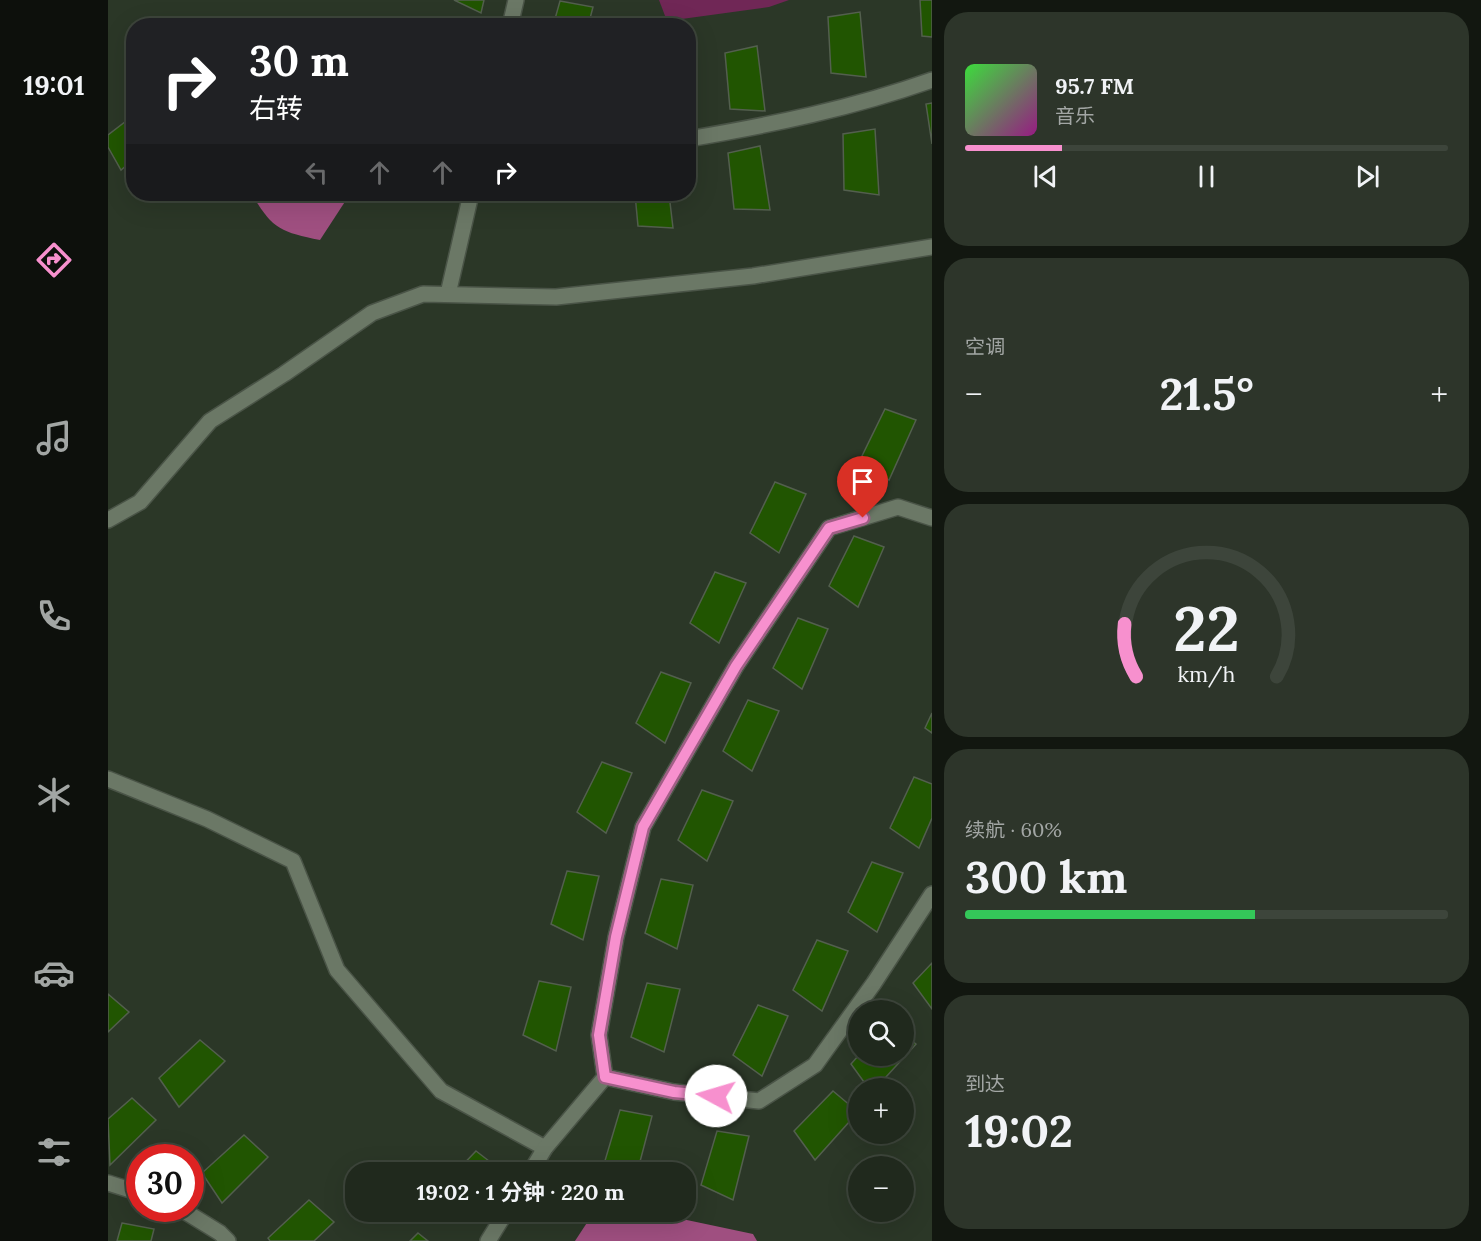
<!DOCTYPE html>
<html lang="zh">
<meta charset="utf-8">
<style>
:root{--surface:#20291d;--page:#2d352a;--text:#f1f3f6;--muted:#a2a6a4;--line:#3d453b;--accent:#f790ce}
body{margin:0;font-family:Lora,"Noto Sans SC",serif;background:var(--page);color:var(--text);height:100vh;display:flex;flex-direction:column;font-size:22px;white-space:nowrap}
*{box-sizing:border-box;margin:0}
p{font-size:20px;color:var(--muted)}
.icon{flex:none;width:33px;height:33px;fill:none;stroke:currentColor;stroke-width:2;stroke-linecap:round;stroke-linejoin:round}
.map{position:relative;flex:1;overflow:hidden}
.panel{display:flex;flex-direction:column;gap:12px;padding:12px;background:#121710;width:549px}
.panel>*{flex:none}
.top-card{position:absolute;left:18px;top:18px;width:570px;height:183px;border-radius:24px;box-shadow:0 6px 24px #0002,0 0 0 2px var(--line);background:#202124;color:#fff;overflow:hidden}
.tools{position:absolute;left:740px;top:1000px;display:grid;gap:12px}
.tools a{display:grid;place-items:center;width:66px;height:66px;border-radius:50%;background:var(--surface);box-shadow:0 6px 24px #0002,0 0 0 2px var(--line);font-size:30px}
.speed{position:absolute;left:18px;top:1144px;display:flex;gap:12px;font-size:30px;font-weight:700;text-align:center}
.speed>*{display:grid;place-content:center;width:78px;height:78px;border-radius:50%;background:var(--surface);box-shadow:0 6px 24px #0002,0 0 0 2px var(--line);line-height:1}
.speed .limit{border:9px solid #d22;background:#fff;color:#111}
.pin{position:absolute;display:grid;place-items:center;width:51px;height:51px;color:#fff;margin:-62px -26px;border-radius:50% 50% 50% 0;rotate:-45deg;box-shadow:0 0 6px #0007}
.pin .icon{rotate:45deg}
.me{position:absolute;width:66px;margin:-33px;rotate:276deg;stroke-linejoin:round;filter:drop-shadow(0 0 4px #0008)}
.turn{display:flex;align-items:center;gap:21px;height:126px;padding:0 24px;font-size:27px}
.turn .icon{width:78px;height:78px;stroke-width:2.5}
.turn b{display:block;font-size:42px;line-height:51px}
.lanes{display:flex;align-items:center;height:57px;padding:0 24px;background:#0003;justify-content:center;gap:30px;direction:ltr}
.lanes .off{opacity:.35}
.big{font-size:45px;font-weight:700;line-height:1.1}
.panel .card{flex:1;display:flex;flex-direction:column;justify-content:center;gap:9px;min-width:0;padding:0 21px;border-radius:24px;background:var(--page)}
.panel .dial{align-items:center;gap:0}
.dial svg{height:156px;overflow:visible;fill:none;stroke:var(--line);stroke-width:7;stroke-linecap:round;text-anchor:middle}
.dial text{fill:var(--text);stroke:none}
.song{display:flex;align-items:center;gap:18px}
.cover{width:72px;height:72px;border-radius:9px;background:linear-gradient(135deg,hsl(120 70% 55%),hsl(310 70% 35%))}
.played{height:6px;border-radius:3px;background:linear-gradient(90deg,var(--accent) 20%,var(--line) 20%)}
.keys{display:flex;justify-content:space-around;direction:ltr}
.heat{display:flex;justify-content:space-between;align-items:center;font-size:33px;direction:ltr}
.charge{height:9px;border-radius:4px;background:linear-gradient(90deg,#34c759 60%,var(--line) 0)}
.trip{position:absolute;left:237px;top:1162px;width:351px;height:60px;border-radius:24px;background:var(--surface);box-shadow:0 6px 24px #0002,0 0 0 2px var(--line);font-weight:700;line-height:60px;text-align:center}
main{display:flex;flex:1;min-height:0}
.menu{display:flex;flex-direction:column;width:108px;justify-content:space-around;align-items:center;background:#0d100c;color:var(--muted)}
.menu .icon{width:42px;height:42px}
.menu .active{color:var(--accent)}
.menu b{font-size:27px;color:var(--text)}
.map>svg:first-child{display:block}
</style>
<main>
<nav class="menu">
<b>19:01</b>
<svg class="icon active" aria-label="directions" viewBox="0 0 24 24"><path d="M12 3l9 9-9 9-9-9zM9 14v-3h6M13 9l2 2-2 2"/></svg>
<svg class="icon" aria-label="music" viewBox="0 0 24 24"><path d="M9 18V5l10-2v13"/><circle cx="6" cy="18" r="3"/><circle cx="16" cy="16" r="3"/></svg>
<svg class="icon" aria-label="phone" viewBox="0 0 24 24"><path d="M5 4h4l2 5-3 2q2 4 5 5l2-3 5 2v4C11 20 4 13 5 4z"/></svg>
<svg class="icon" aria-label="climate" viewBox="0 0 24 24"><path d="M12 3v18M4 7l16 10M4 17L20 7"/></svg>
<svg class="icon" aria-label="car" viewBox="0 0 24 24"><path d="M5 17H2v-5l4-1 3-4h7l3 4 3 1v5h-3M9 17h6M6 11h13"/><circle cx="7" cy="17" r="2"/><circle cx="17" cy="17" r="2"/></svg>
<svg class="icon" aria-label="filters" viewBox="0 0 24 24"><path d="M4 7h16M4 17h16"/><circle cx="9" cy="7" r="2"/><circle cx="15" cy="17" r="2"/></svg>
</nav>
<div class="map">
<svg width="824" height="1241" viewBox="0 0 824 1241">
<rect width="100%" height="100%" fill="#2b3727"/>
<!-- green -->
<polygon fill="#702756" points="551,0 681,0 661,7 559,21"/>
<!-- water -->
<g fill="#9f4f80">
<path d="M144,194H242L212,240C173,232 164,229 144,194Z"/>
<polygon points="486,1212 541,1212 645,1234 649,1241 467,1241"/>
</g>
<!-- building -->
<g fill="#215501" stroke="#535f4e" stroke-width="1.5">
<polygon points="346,0 376,0 373,13"/>
<polygon points="812,0 824,0 824,37 814,36"/>
<polygon points="452,1 485,7 480,26 445,26"/>
<polygon points="752,12 758,77 723,73 720,17"/>
<polygon points="649,46 657,111 622,109 617,53"/>
<polygon points="824,103 824,144 818,104"/>
<polygon points="26,115 26,159 13,170 0,147 0,135"/>
<polygon points="767,129 771,195 736,190 735,134"/>
<polygon points="652,146 662,210 626,209 620,153"/>
<polygon points="527,194 561,194 565,228 530,226"/>
<polygon points="777,409 808,420 781,480 752,460"/>
<polygon points="667,482 698,494 671,553 642,533"/>
<polygon points="746,536 776,547 750,607 721,586"/>
<polygon points="607,572 638,583 611,643 582,623"/>
<polygon points="690,618 720,629 694,689 665,668"/>
<polygon points="553,672 583,683 557,743 528,723"/>
<polygon points="640,700 671,711 644,771 615,751"/>
<polygon points="824,713 824,733 817,728"/>
<polygon points="494,762 524,773 498,833 469,812"/>
<polygon points="806,777 824,784 824,818 811,848 782,828"/>
<polygon points="594,790 625,801 599,861 570,840"/>
<polygon points="764,862 795,873 769,932 740,912"/>
<polygon points="459,871 491,876 475,940 443,924"/>
<polygon points="553,879 585,885 569,949 537,933"/>
<polygon points="709,940 740,951 714,1011 685,990"/>
<polygon points="824,963 824,1009 805,983"/>
<polygon points="431,981 463,987 448,1051 415,1035"/>
<polygon points="539,983 572,989 556,1052 523,1037"/>
<polygon points="0,994 21,1012 0,1032"/>
<polygon points="650,1005 680,1016 654,1076 625,1055"/>
<polygon points="795,1034 808,1044 767,1089 761,1089 743,1064 750,1056 795,1056"/>
<polygon points="92,1040 117,1061 71,1107 51,1078"/>
<polygon points="725,1091 750,1112 707,1160 686,1131"/>
<polygon points="24,1098 48,1120 2,1165 0,1119"/>
<polygon points="512,1110 544,1116 529,1173 514,1173 496,1164"/>
<polygon points="609,1131 641,1136 625,1200 593,1185"/>
<polygon points="136,1135 160,1157 114,1203 94,1173"/>
<polygon points="368,1151 394,1171 347,1173"/>
<polygon points="201,1200 226,1222 206,1241 162,1241 160,1238"/>
<polygon points="14,1223 46,1229 43,1241 9,1241"/>
<polygon points="310,1233 320,1241 302,1241"/>
</g>
<g fill="none" stroke-linecap="round" stroke-linejoin="round">
<!-- minor casing -->
<g stroke="#4a5447" stroke-width="18">
<g id="minor">
<polyline points="402,26 408,0"/>
<path d="M580,139C663,125 745,108 824,80"/>
<polyline points="340,294 363,194"/>
<polyline points="0,520 32,502 102,421 176,374 264,313 315,294 448,297 645,276 824,247"/>
<polyline points="0,779 99,819 185,861 229,970 333,1091 437,1148"/>
<polyline points="497,1077 566,1092 651,1101 707,1065 766,983 824,894"/>
<polyline points="422,1173 437,1148 497,1077 491,1035 508,937 535,827 628,666 721,528 790,507 824,518"/>
<polyline points="0,1183 32,1193"/>
<polyline points="73,1209 112,1233 120,1241"/>
<polyline points="380,1241 398,1212"/>
</g>
</g>
<!-- minor -->
<use href="#minor" stroke="#6b7866" stroke-width="15"/>
</g>
<g fill="none" stroke-linecap="round" stroke-linejoin="round">
<!-- route casing -->
<g stroke="#a15e86" stroke-width="15">
<polyline id="route" points="608,1096 566,1092 497,1077 491,1035 508,937 535,827 628,666 721,528 755,518"/>
</g>
<!-- route -->
<use href="#route" stroke="#f790ce" stroke-width="10"/>
</g>
</svg>
<div class="tools">
<a><svg class="icon" aria-label="search" viewBox="0 0 24 24"><circle cx="10" cy="10" r="6"/><path d="M15 15l6 6"/></svg></a>
<a>+</a>
<a>−</a>
</div>
<div class="speed"><div class="limit">30</div></div>
<div class="pin" style="left:755px;top:518px;background:#d93025"><svg class="icon" aria-label="arrive" viewBox="0 0 24 24"><path d="M6 21V4h12l-3 4 3 4H6"/></svg></div>
<svg class="me" style="left:608px;top:1096px" viewBox="-20 -20 40 40"><circle r="19" fill="#fff"/><path d="M0-13L10 11 0 6-10 11z" fill="#f790ce"/></svg>
<div class="trip">19:02 · 1 分钟 · 220 m</div>
<div class="top-card">
<div class="turn"><svg class="icon" aria-label="right" viewBox="0 0 24 24"><path d="M7 20v-9h11M14 6l5 5-5 5"/></svg><div><b>30 m</b>右转</div></div>
<div class="lanes"><svg class="icon off" aria-label="left" viewBox="0 0 24 24"><path d="M17 20v-9H6M10 6l-5 5 5 5"/></svg><svg class="icon off" aria-label="ahead" viewBox="0 0 24 24"><path d="M12 20V5M6 11l6-6 6 6"/></svg><svg class="icon off" aria-label="ahead" viewBox="0 0 24 24"><path d="M12 20V5M6 11l6-6 6 6"/></svg><svg class="icon" aria-label="right" viewBox="0 0 24 24"><path d="M7 20v-9h11M14 6l5 5-5 5"/></svg></div>
</div>
</div>
<section class="panel">
<div class="card">
<div class="song"><i class="cover"></i><div><b>95.7 FM</b><p>音乐</p></div></div>
<div class="played"></div>
<div class="keys"><svg class="icon" aria-label="previous" viewBox="0 0 24 24"><path d="M18 5L8 12l10 7zM5 5v14"/></svg><svg class="icon" aria-label="pause" viewBox="0 0 24 24"><path d="M8 5v14M16 5v14"/></svg><svg class="icon" aria-label="next" viewBox="0 0 24 24"><path d="M6 5l10 7-10 7zM19 5v14"/></svg></div>
</div>
<div class="card"><p>空调</p>
<div class="heat"><a>−</a><b class="big">21.5°</b><a>+</a></div>
</div>
<div class="card dial"><svg viewBox="0 0 100 80">
<path d="M14 69A42 42 0 1 1 86 69"/>
<path d="M14 69A42 42 0 0 1 8 42" stroke="#f790ce"/>
<text x="50" y="56" font-size="32" font-weight="700">22</text>
<text x="50" y="72" font-size="11">km/h</text>
</svg></div>
<div class="card"><p>续航 · 60%</p><b class="big">300 km</b><div class="charge"></div></div>
<div class="card"><p>到达</p><b class="big">19:02</b></div>
</section>
</main>
